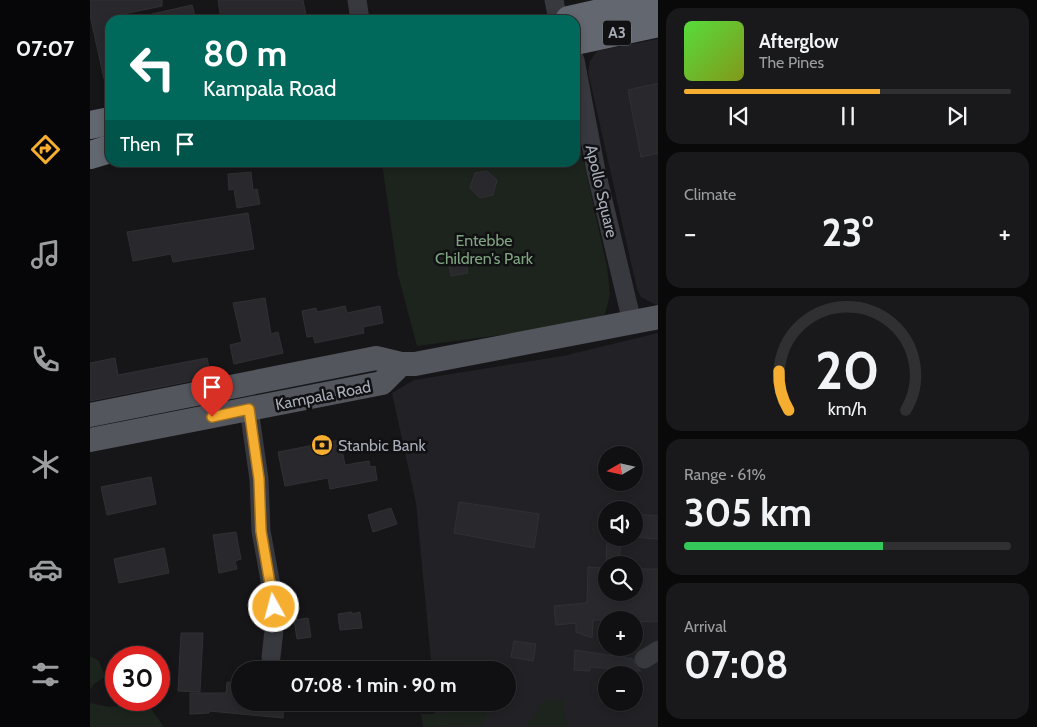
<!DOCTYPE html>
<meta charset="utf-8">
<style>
:root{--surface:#101013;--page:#19191c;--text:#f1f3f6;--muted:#9c9da0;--line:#303033;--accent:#f6ae31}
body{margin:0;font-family:Cabin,sans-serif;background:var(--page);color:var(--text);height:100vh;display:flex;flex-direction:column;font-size:19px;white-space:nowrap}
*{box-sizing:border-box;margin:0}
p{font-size:16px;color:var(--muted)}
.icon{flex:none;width:28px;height:28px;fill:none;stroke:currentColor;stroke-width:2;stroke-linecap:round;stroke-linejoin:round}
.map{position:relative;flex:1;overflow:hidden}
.sheet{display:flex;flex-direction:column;gap:8px;padding:8px;background:#09090a;width:379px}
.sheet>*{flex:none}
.top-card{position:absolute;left:15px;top:15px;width:475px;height:152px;border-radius:15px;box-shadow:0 2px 8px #0003,0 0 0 1px var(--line);background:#00695c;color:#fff;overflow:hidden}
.needle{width:32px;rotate:261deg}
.buttons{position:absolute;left:508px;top:446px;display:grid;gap:10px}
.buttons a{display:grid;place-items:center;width:45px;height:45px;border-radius:50%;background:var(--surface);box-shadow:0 2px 8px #0003,0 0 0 1px var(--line);font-size:25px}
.speed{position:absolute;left:15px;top:646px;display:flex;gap:10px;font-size:25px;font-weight:700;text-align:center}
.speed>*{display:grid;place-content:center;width:65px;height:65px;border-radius:50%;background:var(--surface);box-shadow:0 2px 8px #0003,0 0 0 1px var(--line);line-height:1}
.speed .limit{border:8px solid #d22;background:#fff;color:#111}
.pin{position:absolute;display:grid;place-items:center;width:42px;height:42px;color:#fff;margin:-51px -21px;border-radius:50% 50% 50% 0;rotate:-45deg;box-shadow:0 0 5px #0007}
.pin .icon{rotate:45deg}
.me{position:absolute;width:55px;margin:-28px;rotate:353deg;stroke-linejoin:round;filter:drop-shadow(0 0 4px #0008)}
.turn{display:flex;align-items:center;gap:18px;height:105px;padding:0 15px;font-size:22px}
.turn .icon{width:65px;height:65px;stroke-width:2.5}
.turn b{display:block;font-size:35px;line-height:42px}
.then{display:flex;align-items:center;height:48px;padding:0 15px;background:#0003;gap:10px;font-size:19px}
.big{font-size:38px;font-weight:800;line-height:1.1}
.sheet .card{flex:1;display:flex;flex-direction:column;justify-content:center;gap:8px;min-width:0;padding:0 18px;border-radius:15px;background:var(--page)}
.sheet .dial{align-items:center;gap:0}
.dial svg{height:130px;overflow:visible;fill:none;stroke:var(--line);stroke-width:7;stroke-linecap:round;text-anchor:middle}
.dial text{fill:var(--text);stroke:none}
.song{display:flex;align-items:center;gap:15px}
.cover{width:60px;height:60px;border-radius:8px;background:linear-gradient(135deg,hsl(110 70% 55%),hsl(70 70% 35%))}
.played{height:5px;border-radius:2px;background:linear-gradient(90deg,var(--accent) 60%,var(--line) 60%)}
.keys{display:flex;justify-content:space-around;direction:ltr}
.heat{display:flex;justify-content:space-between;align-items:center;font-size:28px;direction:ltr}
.charge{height:8px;border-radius:4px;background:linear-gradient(90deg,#34c759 61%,var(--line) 0)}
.trip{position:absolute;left:141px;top:661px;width:285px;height:50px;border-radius:25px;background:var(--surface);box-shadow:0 2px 8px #0003,0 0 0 1px var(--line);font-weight:800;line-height:50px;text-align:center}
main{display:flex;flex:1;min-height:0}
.menu{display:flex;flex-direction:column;width:90px;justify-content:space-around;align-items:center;background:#060608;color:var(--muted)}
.menu .icon{width:35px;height:35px}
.menu .on{color:var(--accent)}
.menu b{font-size:22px;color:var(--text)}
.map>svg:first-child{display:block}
</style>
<main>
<nav class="menu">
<b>07:07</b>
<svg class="icon on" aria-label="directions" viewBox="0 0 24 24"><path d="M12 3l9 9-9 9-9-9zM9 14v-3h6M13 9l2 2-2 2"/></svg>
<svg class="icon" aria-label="music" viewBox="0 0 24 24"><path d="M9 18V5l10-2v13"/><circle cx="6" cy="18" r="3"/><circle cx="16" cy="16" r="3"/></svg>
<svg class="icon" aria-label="phone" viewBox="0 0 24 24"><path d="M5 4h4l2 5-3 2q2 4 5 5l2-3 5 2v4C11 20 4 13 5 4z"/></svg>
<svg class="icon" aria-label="climate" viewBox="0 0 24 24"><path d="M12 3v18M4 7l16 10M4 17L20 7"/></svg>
<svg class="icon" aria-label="car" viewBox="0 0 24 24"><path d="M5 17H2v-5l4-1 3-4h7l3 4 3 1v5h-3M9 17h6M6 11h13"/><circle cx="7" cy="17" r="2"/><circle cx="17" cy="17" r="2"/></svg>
<svg class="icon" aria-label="filters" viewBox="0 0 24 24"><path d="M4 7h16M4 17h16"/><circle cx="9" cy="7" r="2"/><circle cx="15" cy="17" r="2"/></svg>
</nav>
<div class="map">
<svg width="569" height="727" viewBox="0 0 569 727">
<rect width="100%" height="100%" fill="#161619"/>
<!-- built -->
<g fill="#222226" fill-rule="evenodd">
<polygon points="568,39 568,306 551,297 547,289 498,72 500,61 507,51"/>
<path d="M568,333V727H345L344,703L418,702V670H342L326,503L302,393L324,380L473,356ZM516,455H544V482H516ZM516,510H544V538H516ZM516,565H544V592H516ZM516,620H544V648H516ZM516,675H544V702H516Z"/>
</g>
<!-- green -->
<g fill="#1c241d">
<polygon points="485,122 517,267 520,294 515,314 506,321 493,324 327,346 308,275 292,163 485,162"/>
<polygon points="0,656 9,661 15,677 4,684 0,690"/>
<polygon points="473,700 477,727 436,727 453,701"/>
<polygon points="0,703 19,707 49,704 61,709 74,727 0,727"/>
<polygon points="360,703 360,702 402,703 391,726 333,727 331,714 354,714 360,706"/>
</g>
<!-- building -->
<g fill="#29292d" stroke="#303035">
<polygon points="0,0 72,0 72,6 20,17 20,78 14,79 0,15"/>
<polygon points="128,0 213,0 217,20 131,20"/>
<polygon points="102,5 106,20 62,20 62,14"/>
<polygon points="569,83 569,153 551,157 538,90"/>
<polygon points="397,171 407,180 403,195 390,198 380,188 385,173"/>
<polygon points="161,172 163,190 167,189 170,204 147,208 144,189 139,190 138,174"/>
<polygon points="158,213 164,249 83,262 81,254 43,261 37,232"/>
<polygon points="375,256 378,273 361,276 358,259"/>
<polygon points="175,298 181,334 188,332 193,353 144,364 140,345 152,342 143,303"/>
<polygon points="255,306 257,313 290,306 293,323 273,327 274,333 225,343 223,336 217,337 212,311 226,308 227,312"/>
<polygon points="25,358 28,375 117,358 121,377 0,401 0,363"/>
<polygon points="250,440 255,465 279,461 280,467 285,466 287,480 240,489 238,478 195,486 188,452"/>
<polygon points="61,477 66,504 17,515 11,487"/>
<polygon points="369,502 449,514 444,548 364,533"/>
<polygon points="301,508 307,524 283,532 278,515"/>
<polygon points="544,514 569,516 569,539 544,537"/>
<polygon points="146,532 151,559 145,561 147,569 129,573 123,535"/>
<polygon points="517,538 531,538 529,564 516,563"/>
<polygon points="74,548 79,573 29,583 24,559"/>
<polygon points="498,567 516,568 516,592 544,592 544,569 569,569 569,622 503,620 502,638 486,632 486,623 466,625 464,606 497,603"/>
<polygon points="262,612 262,614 270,612 272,628 250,630 248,614"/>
<polygon points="218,618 221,637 207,639 204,620"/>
<polygon points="91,633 113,633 110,692 88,691"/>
<polygon points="424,641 446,644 443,661 421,657"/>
<polygon points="485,650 543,659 545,665 551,671 500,667 500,671 484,670"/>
<polygon points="137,682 150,683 150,702 194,702 193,718 119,711 119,713 100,714 100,693 136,693"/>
</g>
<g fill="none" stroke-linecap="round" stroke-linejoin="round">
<!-- minor -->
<g stroke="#37393e" stroke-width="19">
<polyline points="267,0 270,20"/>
<polyline points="464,0 468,20"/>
<polyline points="485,60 506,171 542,322"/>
<polyline points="159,409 169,479 171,531 180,580 185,621 181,657"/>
<polyline points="554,659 569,650"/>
</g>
<!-- major -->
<g stroke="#53565d" stroke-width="24">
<polyline points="0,415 286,358 311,364 325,364 569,317"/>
<polyline points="0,440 292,383 311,364"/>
</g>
<!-- highway -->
<g stroke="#63676f" stroke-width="28">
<polyline points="479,20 566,0"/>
<polyline points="485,41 569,23"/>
<polyline points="0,125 20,121"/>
<polyline points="0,155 20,149"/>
</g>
</g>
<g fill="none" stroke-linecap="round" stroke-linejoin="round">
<!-- route casing -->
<g stroke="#a07120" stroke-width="12">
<polyline id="route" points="122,417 159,409 169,479 171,531 184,607"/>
</g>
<!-- route -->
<use href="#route" stroke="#f6ae31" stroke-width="9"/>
</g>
<!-- icons -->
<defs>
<g id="bank-disc" transform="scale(1.125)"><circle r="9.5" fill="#f6ae31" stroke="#111114"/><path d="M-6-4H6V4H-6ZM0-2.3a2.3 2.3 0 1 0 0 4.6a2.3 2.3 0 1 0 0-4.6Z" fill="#111"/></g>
</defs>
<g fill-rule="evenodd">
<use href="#bank-disc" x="232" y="445"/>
</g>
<g text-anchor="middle" stroke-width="5" stroke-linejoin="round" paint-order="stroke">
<!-- shield labels -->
<rect fill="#111114" stroke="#7b7f88" stroke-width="1" x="513" y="20.5" width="28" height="25" rx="4"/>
<g font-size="15" font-weight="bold" fill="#a8aeb9">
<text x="527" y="38">A3</text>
</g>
<!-- street labels -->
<g font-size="16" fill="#a8aeb9" stroke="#111114">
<text transform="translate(512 191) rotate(77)" y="6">Apollo Square</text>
<text transform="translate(233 395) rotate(-11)" y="6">Kampala Road</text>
</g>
<!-- park labels -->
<g font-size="16" fill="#7fa480" stroke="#111114">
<text x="394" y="246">Entebbe<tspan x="394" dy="18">Children's Park</tspan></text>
</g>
<!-- poi labels -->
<g font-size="16" fill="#a8aeb9" stroke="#111114" text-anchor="start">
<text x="248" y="451">Stanbic Bank</text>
</g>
</g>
</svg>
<div class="buttons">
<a><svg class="needle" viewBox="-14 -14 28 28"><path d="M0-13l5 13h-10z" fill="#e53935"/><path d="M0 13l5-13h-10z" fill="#9c9da0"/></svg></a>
<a><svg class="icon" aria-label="sound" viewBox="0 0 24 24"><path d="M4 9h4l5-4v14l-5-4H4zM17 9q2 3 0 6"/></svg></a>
<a><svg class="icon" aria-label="search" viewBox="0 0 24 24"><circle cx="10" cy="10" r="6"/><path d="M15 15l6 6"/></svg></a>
<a>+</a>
<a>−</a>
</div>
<div class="speed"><div class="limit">30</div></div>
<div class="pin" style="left:122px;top:417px;background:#d93025"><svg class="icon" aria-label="arrive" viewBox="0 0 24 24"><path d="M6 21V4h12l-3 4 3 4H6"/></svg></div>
<svg class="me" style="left:184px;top:607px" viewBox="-20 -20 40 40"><circle r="17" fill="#f6ae31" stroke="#fff" stroke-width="3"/><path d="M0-11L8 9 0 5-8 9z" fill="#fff"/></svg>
<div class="trip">07:08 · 1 min · 90 m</div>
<div class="top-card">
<div class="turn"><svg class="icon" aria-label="left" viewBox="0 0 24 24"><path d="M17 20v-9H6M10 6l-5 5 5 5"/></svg><div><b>80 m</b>Kampala Road</div></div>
<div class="then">Then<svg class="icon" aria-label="arrive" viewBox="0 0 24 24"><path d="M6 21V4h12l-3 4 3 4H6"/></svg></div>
</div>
</div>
<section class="sheet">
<div class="card">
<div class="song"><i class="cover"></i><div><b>Afterglow</b><p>The Pines</p></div></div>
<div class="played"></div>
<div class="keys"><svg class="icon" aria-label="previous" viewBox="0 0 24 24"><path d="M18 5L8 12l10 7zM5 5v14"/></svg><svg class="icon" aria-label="pause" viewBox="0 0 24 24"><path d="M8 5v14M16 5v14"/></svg><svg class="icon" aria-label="next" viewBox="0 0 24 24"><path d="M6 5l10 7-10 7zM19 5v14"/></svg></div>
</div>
<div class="card"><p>Climate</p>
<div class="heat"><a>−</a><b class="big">23°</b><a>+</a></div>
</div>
<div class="card dial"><svg viewBox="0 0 100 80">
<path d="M14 69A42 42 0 1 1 86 69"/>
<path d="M14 69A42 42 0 0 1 8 45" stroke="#f6ae31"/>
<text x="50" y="56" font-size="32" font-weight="700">20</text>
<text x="50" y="72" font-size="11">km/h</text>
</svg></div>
<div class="card"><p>Range · 61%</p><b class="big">305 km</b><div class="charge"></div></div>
<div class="card"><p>Arrival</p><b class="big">07:08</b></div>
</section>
</main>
